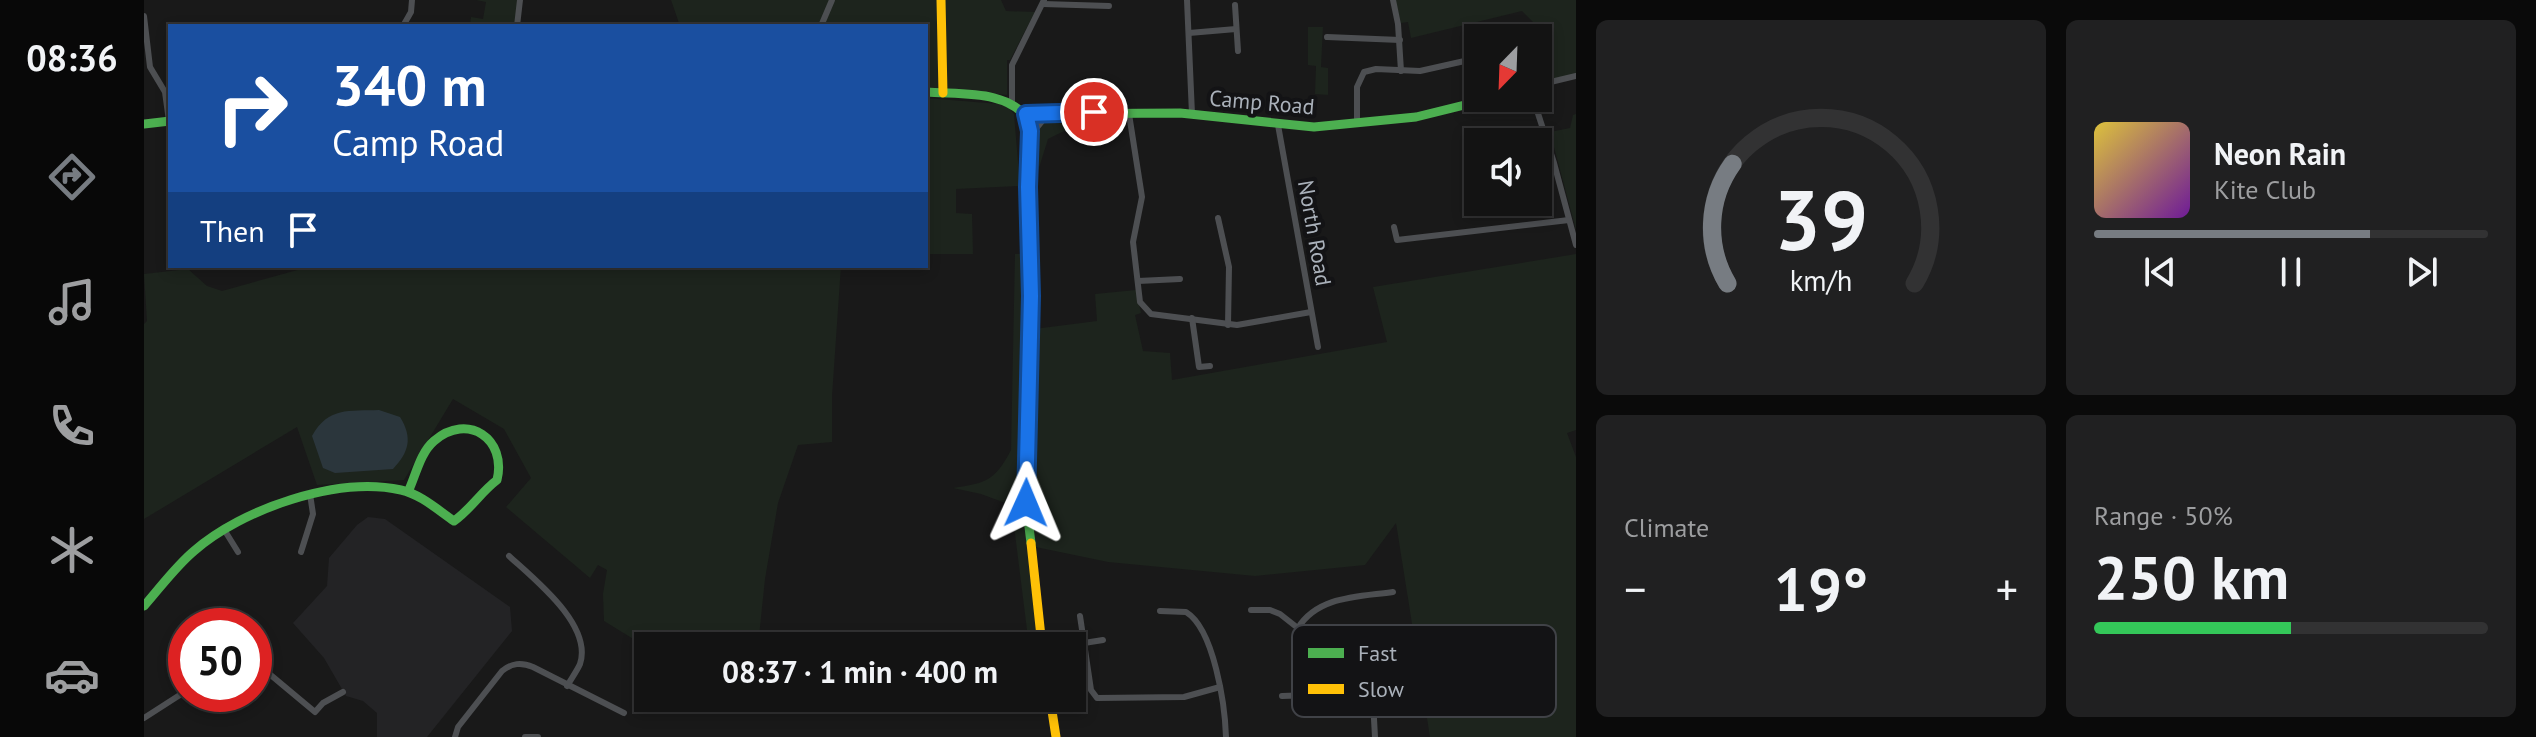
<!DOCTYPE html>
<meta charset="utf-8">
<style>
:root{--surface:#131313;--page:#202021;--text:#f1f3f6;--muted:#9d9ea0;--line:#323233;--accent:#777c82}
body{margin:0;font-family:"PT Sans",sans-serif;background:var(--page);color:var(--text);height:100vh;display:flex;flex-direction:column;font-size:30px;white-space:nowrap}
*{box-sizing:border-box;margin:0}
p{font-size:26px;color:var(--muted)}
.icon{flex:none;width:44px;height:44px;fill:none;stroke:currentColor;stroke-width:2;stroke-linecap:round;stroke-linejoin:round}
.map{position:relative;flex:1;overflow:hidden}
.details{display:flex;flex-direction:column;gap:20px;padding:20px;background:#0a0a0a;width:960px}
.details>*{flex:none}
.guide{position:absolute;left:24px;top:24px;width:760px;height:244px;border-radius:0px;box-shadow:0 4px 12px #0003,0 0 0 2px var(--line);background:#1a4fa0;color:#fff;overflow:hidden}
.needle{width:52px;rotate:203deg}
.buttons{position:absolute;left:1320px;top:24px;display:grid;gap:16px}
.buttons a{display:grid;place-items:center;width:88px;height:88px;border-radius:0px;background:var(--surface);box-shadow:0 4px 12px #0003,0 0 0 2px var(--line);font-size:40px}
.speed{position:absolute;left:24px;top:608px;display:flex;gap:16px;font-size:40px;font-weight:700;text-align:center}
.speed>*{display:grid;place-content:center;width:104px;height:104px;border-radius:50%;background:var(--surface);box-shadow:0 4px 12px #0003,0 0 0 2px var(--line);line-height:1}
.speed .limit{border:12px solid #d22;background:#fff;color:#111}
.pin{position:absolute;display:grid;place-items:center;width:68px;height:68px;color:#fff;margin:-34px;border:4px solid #fff;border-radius:50%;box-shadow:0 2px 8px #0007}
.me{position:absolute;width:88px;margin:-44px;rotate:1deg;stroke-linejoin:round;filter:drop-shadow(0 0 6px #0008)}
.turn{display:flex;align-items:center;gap:28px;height:168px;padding:0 32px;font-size:36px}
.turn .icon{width:104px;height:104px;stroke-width:2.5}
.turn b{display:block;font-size:56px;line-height:68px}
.then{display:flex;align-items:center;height:76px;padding:0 32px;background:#0003;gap:16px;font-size:30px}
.big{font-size:60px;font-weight:700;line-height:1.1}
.details .tile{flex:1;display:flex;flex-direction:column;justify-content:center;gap:12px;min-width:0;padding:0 28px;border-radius:12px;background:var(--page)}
.details .dial{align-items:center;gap:0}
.dial svg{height:208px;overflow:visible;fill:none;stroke:var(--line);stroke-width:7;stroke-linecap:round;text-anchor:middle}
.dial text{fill:var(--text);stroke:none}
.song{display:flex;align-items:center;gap:24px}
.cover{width:96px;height:96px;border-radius:12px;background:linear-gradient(135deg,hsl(50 70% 55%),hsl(280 70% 35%))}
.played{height:8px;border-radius:4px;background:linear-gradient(90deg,var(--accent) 70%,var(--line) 70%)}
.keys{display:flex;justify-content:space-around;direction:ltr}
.heat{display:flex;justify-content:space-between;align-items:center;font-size:44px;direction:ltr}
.charge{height:12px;border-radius:6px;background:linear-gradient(90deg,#34c759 50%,var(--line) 0)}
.details .tiles{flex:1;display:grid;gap:20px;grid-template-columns:repeat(2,1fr)}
.trip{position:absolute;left:490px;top:632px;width:452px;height:80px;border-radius:0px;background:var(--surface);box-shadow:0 4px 12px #0003,0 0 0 2px var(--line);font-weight:700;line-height:80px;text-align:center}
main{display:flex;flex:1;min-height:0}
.menu{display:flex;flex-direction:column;width:144px;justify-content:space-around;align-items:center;background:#080808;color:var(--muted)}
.menu .icon{width:56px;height:56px}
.menu .current{color:var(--accent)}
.menu b{font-size:36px;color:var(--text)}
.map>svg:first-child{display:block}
</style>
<main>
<nav class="menu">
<b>08:36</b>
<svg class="icon current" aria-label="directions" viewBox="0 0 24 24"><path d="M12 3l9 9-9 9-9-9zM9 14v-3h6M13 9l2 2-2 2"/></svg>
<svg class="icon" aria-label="music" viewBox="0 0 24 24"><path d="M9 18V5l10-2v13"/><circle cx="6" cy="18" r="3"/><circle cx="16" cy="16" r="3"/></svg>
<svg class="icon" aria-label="phone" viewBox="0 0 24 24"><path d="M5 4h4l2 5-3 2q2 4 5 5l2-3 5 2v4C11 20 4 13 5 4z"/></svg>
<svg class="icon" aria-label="climate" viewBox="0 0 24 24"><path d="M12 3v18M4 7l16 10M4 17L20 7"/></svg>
<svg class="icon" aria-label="car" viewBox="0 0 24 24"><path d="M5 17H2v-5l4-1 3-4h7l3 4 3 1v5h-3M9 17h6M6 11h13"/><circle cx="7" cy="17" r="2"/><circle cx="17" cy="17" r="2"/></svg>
</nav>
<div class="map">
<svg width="1432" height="737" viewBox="0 0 1432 737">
<rect width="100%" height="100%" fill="#191919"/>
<!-- built -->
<polygon fill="#232325" points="224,517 241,519 366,607 368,631 283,737 233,737 233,713 219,701 202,696 180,658 149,623 183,586 185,558 213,525"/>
<!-- green -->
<g fill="#1d241d">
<polygon points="332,0 375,0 372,26 326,26 327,17 339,19 342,2"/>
<polygon points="527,0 857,0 862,11 891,12 866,60 863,60 863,95 782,88 782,26 536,26"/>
<polygon points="1251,0 1432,0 1432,75 1399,83 1397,30 1378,11 1267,38 1264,22 1257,23"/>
<polygon points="1164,27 1179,27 1177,67 1184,68 1184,95 1171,94 1172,66 1164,65"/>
<polygon points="782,98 855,104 865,108 870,114 876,186 812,189 812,213 828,214 829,254 782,254"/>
<polygon points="1432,114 1432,230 1406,132 1426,128 1429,115"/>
<path d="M905,118H980L981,128L961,130L959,121C938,123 923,129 904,139L894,171L889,170C890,151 889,130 905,118Z"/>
<path d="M871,254H881L876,466L893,646H885L870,526L864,504L837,494L809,488C842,483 851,481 867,450Z"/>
<polygon points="1432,254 1432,430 1423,433 1432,457 1432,737 1286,737 1252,523 1221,565 1111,576 964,562 887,546 890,329 953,321 951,294 992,290 997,313 991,315 999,351 1026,353 1028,380 1243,342 1229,287"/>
<polygon points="168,266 697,266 688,396 688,442 654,445 634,503 621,579 614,646 504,646 504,648 460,621 459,594 463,570 454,565 446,578 362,507 387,478 360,429 309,399 260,480 173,485 153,427 0,519 0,324 3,321 0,274 44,269 63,286 78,291"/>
</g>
<!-- water -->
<path fill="#2b363c" d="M235,410L256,417C269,438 265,452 249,469L191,473L179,468L168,436C184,407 205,411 235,410Z"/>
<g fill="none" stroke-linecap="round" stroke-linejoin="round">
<!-- street -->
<g stroke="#4d4f52" stroke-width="6">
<polyline points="1043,0 1048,114"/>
<polyline points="1249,0 1254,24 1257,71"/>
<polyline points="899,4 965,6"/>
<polyline points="1091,5 1094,51"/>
<polyline points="0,16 6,67 21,92 25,121"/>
<polyline points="259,26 267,12 268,0"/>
<polyline points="373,26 376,0"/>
<polyline points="677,26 688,0"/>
<polyline points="1045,33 1092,29"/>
<polyline points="1183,37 1256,40"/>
<polyline points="1394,85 1432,76"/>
<polyline points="1389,98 1410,163 1432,245"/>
<polyline points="868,102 868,65 900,0"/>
<polyline points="985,114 998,197 989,242 996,302 1007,314 1093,325 1167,312"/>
<polyline points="1213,124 1213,87 1220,72 1232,69 1276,71 1334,58"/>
<polyline points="1134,125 1174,347"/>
<polyline points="886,136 903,115"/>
<polyline points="1074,218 1085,267 1084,325"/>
<polyline points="1250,227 1253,240 1425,220"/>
<polyline points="994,281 1036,279"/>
<polyline points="1048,318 1055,367 1066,366"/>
<polyline points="81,531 94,552"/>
<polyline points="157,552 169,514 166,494"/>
<path d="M365,556C390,579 449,625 436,664C433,671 427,679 423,686"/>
<polyline points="1107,610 1126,610 1136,614 1211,673 1229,701 1231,737"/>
<path d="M1016,611L1042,612C1070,629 1081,705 1082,737"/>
<polyline points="936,616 947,690 953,698 1040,697 1076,687"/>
<path d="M1154,628C1174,596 1214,597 1249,592"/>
<polyline points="940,643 959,640"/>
<polyline points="110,661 171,712 179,703 199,692"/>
<polyline points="1211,673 1223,662 1258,661"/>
<polyline points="1138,696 1196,694 1218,682"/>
<polyline points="0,718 42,691"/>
<path d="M311,737L314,727L358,671C368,663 377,662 389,667L480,713"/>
<polyline points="381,737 394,737"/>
</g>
<!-- fast -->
<g stroke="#4caf50" stroke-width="9">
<path d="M782,92C816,95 865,89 885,121L887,296L882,503L887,543"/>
<polyline points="882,114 1036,113 1170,127 1272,117 1349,98"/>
<polyline points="0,124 26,121"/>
<path d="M0,606C16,588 31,567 50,551C98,509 193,476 257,490C276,494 294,510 310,521C326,510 337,492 353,480C363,439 324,412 290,441C276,453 272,475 264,492"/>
</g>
<!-- slow -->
<g stroke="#ffc107" stroke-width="9">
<polyline points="797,0 799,93"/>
<polyline points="887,543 898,646"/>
<polyline points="906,698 912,737"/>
</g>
</g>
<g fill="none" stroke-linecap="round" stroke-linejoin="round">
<!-- route casing -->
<g stroke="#114b97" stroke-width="20">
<polyline id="route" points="882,503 887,296 884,187 886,131 882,114 950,112"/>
</g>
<!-- route -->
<use href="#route" stroke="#1a73e8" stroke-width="14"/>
</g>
<g text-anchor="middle" stroke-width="8" stroke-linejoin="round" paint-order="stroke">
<!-- street labels -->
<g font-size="22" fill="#aab1ba" stroke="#131315">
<text transform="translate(1118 102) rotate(5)" y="8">Camp Road</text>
<text transform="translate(1171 233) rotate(80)" y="8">North Road</text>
</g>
</g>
<!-- legend -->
<rect x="1148" y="625" width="264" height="92" rx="12" fill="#131315" stroke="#404247" stroke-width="2"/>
<rect x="1164" y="648" width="36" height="10" fill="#4caf50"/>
<rect x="1164" y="684" width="36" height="10" fill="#ffc107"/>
<g font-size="22" fill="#aab1ba">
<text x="1214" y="661">Fast</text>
<text x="1214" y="697">Slow</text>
</g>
</svg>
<div class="buttons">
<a><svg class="needle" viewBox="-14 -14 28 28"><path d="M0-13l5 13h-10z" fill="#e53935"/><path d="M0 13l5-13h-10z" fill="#9d9ea0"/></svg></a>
<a><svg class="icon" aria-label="sound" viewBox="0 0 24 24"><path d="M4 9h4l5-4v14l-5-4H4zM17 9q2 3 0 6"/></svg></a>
</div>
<div class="speed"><div class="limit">50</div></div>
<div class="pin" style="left:950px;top:112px;background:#d93025"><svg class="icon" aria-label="arrive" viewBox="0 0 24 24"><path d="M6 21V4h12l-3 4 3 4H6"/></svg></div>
<svg class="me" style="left:882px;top:503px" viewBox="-20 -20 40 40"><path d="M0-17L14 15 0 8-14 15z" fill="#1a73e8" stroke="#fff" stroke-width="4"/></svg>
<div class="trip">08:37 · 1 min · 400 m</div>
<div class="guide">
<div class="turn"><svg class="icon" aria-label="right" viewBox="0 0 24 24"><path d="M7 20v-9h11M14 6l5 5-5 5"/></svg><div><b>340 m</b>Camp Road</div></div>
<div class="then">Then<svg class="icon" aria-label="arrive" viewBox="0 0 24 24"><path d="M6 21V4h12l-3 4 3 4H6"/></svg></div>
</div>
</div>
<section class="details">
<div class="tiles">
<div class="tile dial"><svg viewBox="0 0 100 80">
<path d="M14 69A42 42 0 1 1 86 69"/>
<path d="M14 69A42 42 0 0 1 16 23" stroke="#777c82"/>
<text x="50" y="56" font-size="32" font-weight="700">39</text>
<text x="50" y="72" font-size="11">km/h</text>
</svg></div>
<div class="tile">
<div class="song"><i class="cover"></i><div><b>Neon Rain</b><p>Kite Club</p></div></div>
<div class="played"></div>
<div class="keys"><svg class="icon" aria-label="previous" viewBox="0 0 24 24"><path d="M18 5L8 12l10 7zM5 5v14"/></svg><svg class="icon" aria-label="pause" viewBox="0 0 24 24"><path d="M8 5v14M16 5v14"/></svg><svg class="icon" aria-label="next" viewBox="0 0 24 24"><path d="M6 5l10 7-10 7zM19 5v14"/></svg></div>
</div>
<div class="tile"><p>Climate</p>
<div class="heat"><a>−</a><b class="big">19°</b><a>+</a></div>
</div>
<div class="tile"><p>Range · 50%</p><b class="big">250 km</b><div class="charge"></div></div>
</div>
</section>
</main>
